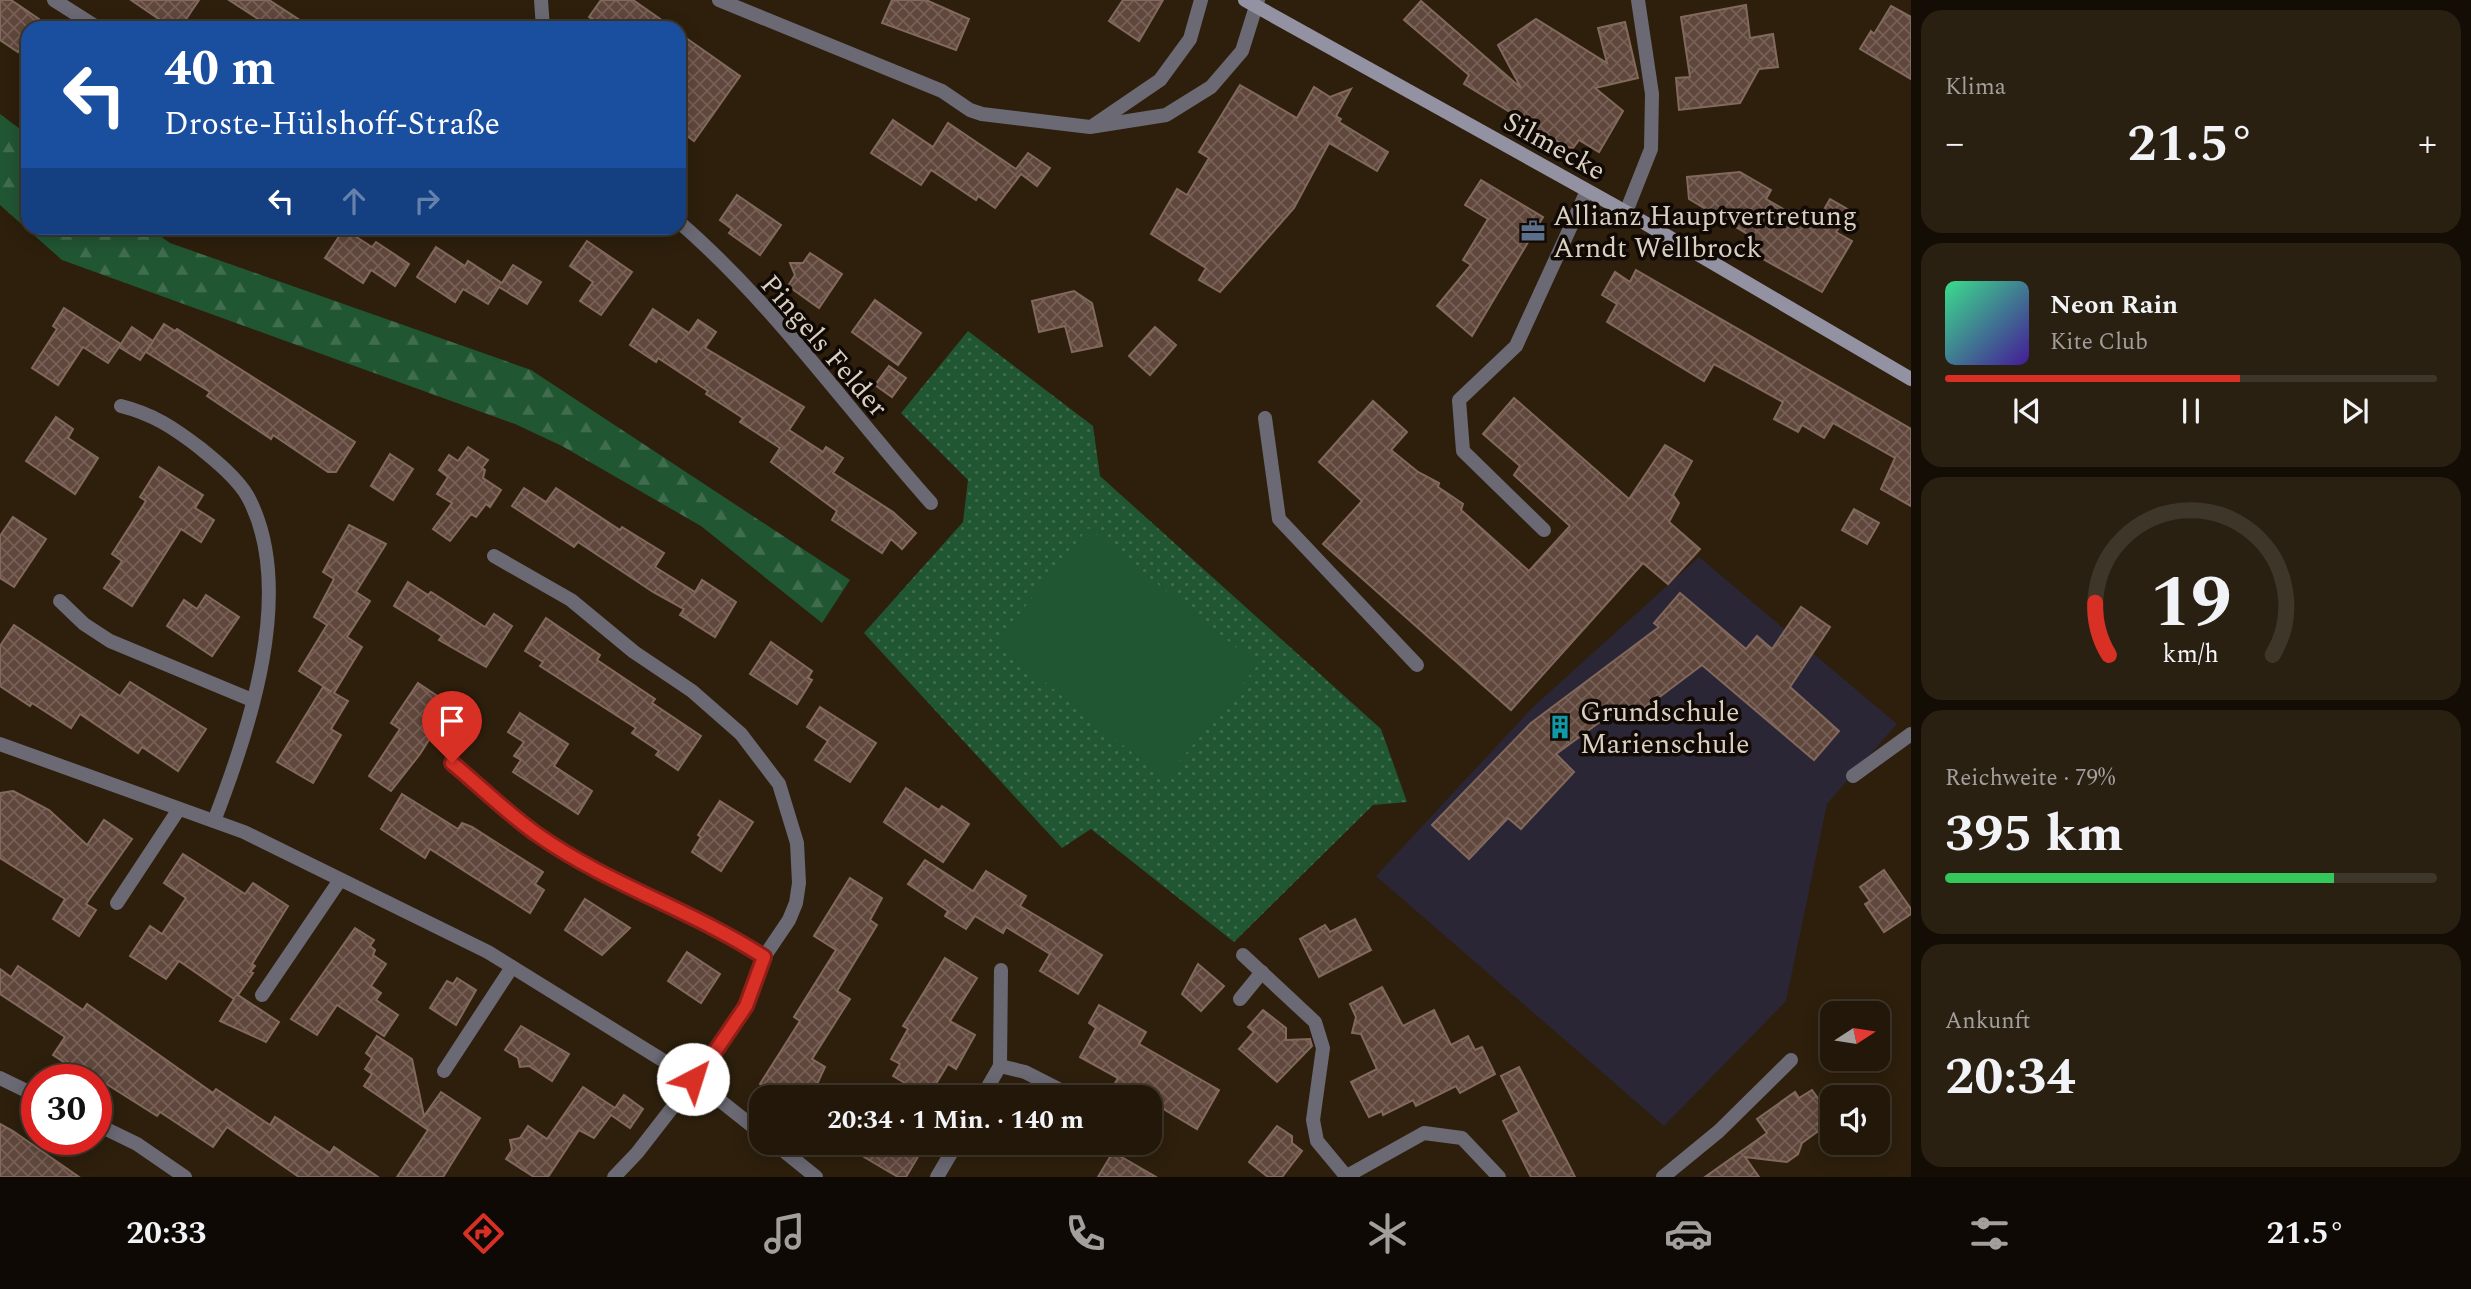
<!DOCTYPE html>
<html lang="de">
<meta charset="utf-8">
<style>
:root{--surface:#221709;--page:#2a2012;--text:#f1f3f6;--muted:#a29f9c;--line:#3f362a;--accent:#d93025}
body{margin:0;font-family:Spectral,serif;background:var(--page);color:var(--text);height:100vh;display:flex;flex-direction:column;font-size:26px;white-space:nowrap}
*{box-sizing:border-box;margin:0}
p{font-size:23px;color:var(--muted)}
.icon{flex:none;width:38px;height:38px;fill:none;stroke:currentColor;stroke-width:2;stroke-linecap:round;stroke-linejoin:round}
.map{position:relative;flex:1;overflow:hidden}
.sheet{display:flex;flex-direction:column;gap:10px;padding:10px;background:#130d05;width:560px}
.sheet>*{flex:none}
.hud{position:absolute;left:21px;top:21px;width:665px;height:214px;border-radius:21px;box-shadow:0 4px 18px #0003,0 0 0 2px var(--line);background:#1a4fa0;color:#fff;overflow:hidden}
.needle{width:46px;rotate:78deg}
.controls{position:absolute;left:1820px;top:1001px;display:grid;gap:14px}
.controls a{display:grid;place-items:center;width:70px;height:70px;border-radius:14px;background:var(--surface);box-shadow:0 4px 18px #0003,0 0 0 2px var(--line);font-size:35px}
.speed{position:absolute;left:21px;top:1064px;display:flex;gap:14px;font-size:35px;font-weight:700;text-align:center}
.speed>*{display:grid;place-content:center;width:91px;height:91px;border-radius:50%;background:var(--surface);box-shadow:0 4px 18px #0003,0 0 0 2px var(--line);line-height:1}
.speed .limit{border:10px solid #d22;background:#fff;color:#111}
.pin{position:absolute;display:grid;place-items:center;width:60px;height:60px;color:#fff;margin:-72px -30px;border-radius:50% 50% 50% 0;rotate:-45deg;box-shadow:0 0 7px #0007}
.pin .icon{rotate:45deg}
.me{position:absolute;width:77px;margin:-38px;rotate:40deg;stroke-linejoin:round;filter:drop-shadow(0 0 5px #0008)}
.turn{display:flex;align-items:center;gap:24px;height:147px;padding:0 28px;font-size:32px}
.turn .icon{width:91px;height:91px;stroke-width:2.5}
.turn b{display:block;font-size:49px;line-height:60px}
.lanes{display:flex;align-items:center;height:66px;padding:0 28px;background:#0003;justify-content:center;gap:35px;direction:ltr}
.lanes .off{opacity:.35}
.big{font-size:52px;font-weight:700;line-height:1.1}
.sheet .card{flex:1;display:flex;flex-direction:column;justify-content:center;gap:10px;min-width:0;padding:0 24px;border-radius:21px;background:var(--page)}
.sheet .dial{align-items:center;gap:0}
.dial svg{height:182px;overflow:visible;fill:none;stroke:var(--line);stroke-width:7;stroke-linecap:round;text-anchor:middle}
.dial text{fill:var(--text);stroke:none}
.song{display:flex;align-items:center;gap:21px}
.cover{width:84px;height:84px;border-radius:10px;background:linear-gradient(135deg,hsl(150 70% 55%),hsl(260 70% 35%))}
.played{height:7px;border-radius:4px;background:linear-gradient(90deg,var(--accent) 60%,var(--line) 60%)}
.keys{display:flex;justify-content:space-around;direction:ltr}
.heat{display:flex;justify-content:space-between;align-items:center;font-size:38px;direction:ltr}
.charge{height:10px;border-radius:5px;background:linear-gradient(90deg,#34c759 79%,var(--line) 0)}
.trip{position:absolute;left:749px;top:1085px;width:413px;height:70px;border-radius:21px;background:var(--surface);box-shadow:0 4px 18px #0003,0 0 0 2px var(--line);font-weight:700;line-height:70px;text-align:center}
.tab-bar{display:flex;height:112px;justify-content:space-around;align-items:center;background:#0e0904;color:var(--muted)}
.tab-bar .icon{width:49px;height:49px}
.tab-bar .active{color:var(--accent)}
.tab-bar b{font-size:32px;color:var(--text)}
main{display:flex;flex:1;min-height:0}
.map>svg:first-child{display:block}
</style>
<main>
<div class="map">
<svg width="1911" height="1177" viewBox="0 0 1911 1177">
<defs>
<pattern id="grass-dots" width="8" height="8" patternUnits="userSpaceOnUse" patternTransform="scale(1.75)"><rect width="8" height="8" fill="#215633"/><path d="M2 2h.1M6 6h.1" fill="none" stroke="#416d4f" stroke-width="1.8" stroke-linecap="round"/></pattern>
<pattern id="forest-firs" width="22" height="20" patternUnits="userSpaceOnUse" patternTransform="scale(1.75)"><rect width="22" height="20" fill="#215633"/><path d="M5 1l3.5 6h-7zM16 11l3.5 6h-7z" fill="#416d4f"/></pattern>
<pattern id="building-cross-hatch" width="8" height="8" patternUnits="userSpaceOnUse" patternTransform="scale(1.75)"><rect width="8" height="8" fill="#60473c"/><path d="M0 0l8 8M0 8l8-8" fill="none" stroke="#766057"/></pattern>
</defs>
<rect width="100%" height="100%" fill="#2d1f0c"/>
<!-- education -->
<polygon fill="#2b2636" points="1699,557 1897,724 1827,804 1786,1001 1664,1126 1376,876 1532,708"/>
<!-- grass -->
<polygon fill="url(#grass-dots)" points="968,331 1093,426 1100,476 1381,729 1407,802 1373,805 1234,942 1091,829 1062,848 864,633 963,522 968,480 901,413"/>
<!-- forest -->
<polygon fill="url(#forest-firs)" points="0,114 28,135 28,228 149,228 170,243 531,370 850,580 822,623 701,526 562,446 515,424 62,260 0,205"/>
<!-- green -->
<polygon fill="#215633" points="1088,528 1258,665 1165,779 996,643"/>
<!-- building -->
<g fill="url(#building-cross-hatch)" stroke="#83695d" stroke-width="2">
<polygon points="0,0 11,0 39,19 33,28 28,28 28,36 18,52 0,40"/>
<polygon points="131,0 199,0 180,28 172,28"/>
<polygon points="229,0 269,0 312,28 272,28"/>
<polygon points="601,0 633,0 673,28 605,28 589,17"/>
<polygon points="892,0 926,0 969,19 956,50 882,23"/>
<polygon points="1123,0 1163,0 1139,41 1109,21"/>
<polygon points="1421,1 1521,88 1498,45 1536,19 1607,63 1598,28 1625,22 1638,78 1595,88 1623,111 1599,152 1579,140 1573,148 1567,147 1464,84 1469,75 1404,20"/>
<polygon points="1746,5 1750,38 1773,34 1778,67 1759,69 1740,103 1679,110 1676,78 1690,77 1681,17"/>
<polygon points="1891,6 1911,17 1911,79 1860,49 1871,31 1874,34"/>
<polygon points="679,33 740,76 694,141 679,130"/>
<polygon points="1240,85 1297,118 1314,87 1330,97 1351,89 1336,116 1341,119 1339,122 1388,152 1377,171 1329,143 1294,208 1220,292 1199,280 1206,268 1151,234 1177,189 1187,195 1209,158 1199,152"/>
<polygon points="893,120 933,147 948,123 1016,169 1028,153 1050,168 1037,186 1021,174 995,208 978,196 976,200 931,170 921,185 871,153"/>
<polygon points="1740,172 1771,190 1766,199 1814,227 1830,199 1851,211 1836,232 1852,241 1822,292 1747,250 1754,238 1689,199 1687,177"/>
<polygon points="1481,180 1543,217 1472,336 1437,306 1471,265 1463,260 1488,219 1465,205"/>
<polygon points="737,195 781,225 760,255 729,233 732,229 720,220"/>
<polygon points="344,229 372,247 376,242 409,264 395,286 371,270 363,283 325,258"/>
<polygon points="587,241 632,272 601,315 580,301 593,282 570,266"/>
<polygon points="436,247 465,266 468,261 502,283 513,265 541,282 527,304 499,287 488,304 463,289 455,302 417,277"/>
<polygon points="810,253 842,274 819,308 788,286 795,275 790,263 803,263"/>
<polygon points="1636,270 1911,429 1911,506 1881,489 1895,458 1833,423 1824,438 1802,425 1798,432 1774,419 1783,402 1714,364 1704,381 1607,322 1617,304 1602,295 1615,272 1630,282"/>
<polygon points="1074,291 1092,303 1102,346 1072,352 1065,326 1039,332 1032,301"/>
<polygon points="875,300 921,333 898,365 852,332"/>
<polygon points="64,308 121,344 108,363 83,347 58,385 32,368 57,329 53,326"/>
<polygon points="653,309 689,333 698,320 716,332 705,348 804,407 789,430 823,452 826,447 843,458 833,473 893,512 916,533 902,549 891,539 882,553 832,520 837,511 771,462 780,448 740,422 743,418 706,394 708,391 658,358 656,362 630,345"/>
<polygon points="164,324 175,331 177,329 355,442 336,472 328,472 273,435 271,439 207,396 210,392 146,352"/>
<polygon points="132,327 153,341 140,360 119,347"/>
<polygon points="1155,327 1176,345 1150,375 1129,356"/>
<polygon points="889,366 906,378 892,397 875,385"/>
<polygon points="1514,398 1629,499 1665,445 1692,461 1673,495 1679,503 1669,522 1700,549 1668,584 1643,563 1511,710 1323,544 1362,501 1319,462 1373,401 1407,432 1391,450 1418,472 1439,483 1438,487 1463,504 1461,510 1529,571 1570,526 1514,475 1520,466 1483,434"/>
<polygon points="56,417 73,429 68,438 98,458 75,494 26,461"/>
<polygon points="468,447 488,460 482,468 485,470 483,478 501,490 490,507 486,504 476,517 471,514 450,541 433,529 452,503 437,494 448,477 439,470 449,455 458,461"/>
<polygon points="390,454 413,469 393,500 371,486"/>
<polygon points="159,467 203,495 195,508 214,520 201,542 181,529 132,606 104,588 122,561 112,554 146,501 140,497"/>
<polygon points="524,488 546,502 556,488 620,530 622,527 664,553 655,567 695,592 702,580 736,602 715,637 680,615 684,609 653,592 578,542 574,547 512,506"/>
<polygon points="1854,509 1879,523 1867,544 1842,530"/>
<polygon points="13,517 46,539 14,587 0,578 0,536"/>
<polygon points="349,525 386,544 356,592 370,601 347,637 362,647 334,693 348,701 331,729 341,735 313,783 277,762 323,687 332,692 299,671 327,625 314,617 334,579 323,572"/>
<polygon points="408,582 428,595 431,592 485,627 494,614 512,626 486,667 439,640 442,636 394,606"/>
<polygon points="1680,593 1746,649 1757,636 1772,649 1801,607 1830,627 1790,687 1839,731 1814,760 1702,665 1625,723 1615,711 1556,754 1574,772 1521,829 1508,818 1469,859 1432,825 1531,723 1659,627 1654,623"/>
<polygon points="206,595 239,617 212,656 167,626 184,600 197,609"/>
<polygon points="546,618 600,655 597,660 655,699 652,703 701,736 678,770 656,755 659,751 632,733 636,728 540,666 543,662 525,651"/>
<polygon points="14,625 120,696 130,682 206,729 178,771 142,747 138,753 80,714 71,728 32,703 30,706 0,686 0,646"/>
<polygon points="771,642 812,671 808,678 812,680 797,704 750,674"/>
<polygon points="418,683 451,705 420,754 391,791 369,776 400,729 391,723"/>
<polygon points="820,707 876,743 850,782 815,760 828,741 807,727"/>
<polygon points="520,713 568,744 554,766 592,791 578,814 513,772 521,760 514,756 524,742 508,732"/>
<polygon points="906,788 939,810 942,806 969,824 943,862 884,822"/>
<polygon points="13,791 49,810 87,845 104,820 132,839 86,904 96,910 79,936 53,919 65,899 0,858 0,793"/>
<polygon points="402,794 458,829 462,823 472,827 543,872 535,884 544,890 530,913 430,849 425,858 381,829"/>
<polygon points="720,801 753,822 721,871 692,852 701,837 698,835"/>
<polygon points="183,854 245,894 253,883 288,906 252,964 255,966 250,972 253,973 238,995 279,1022 266,1042 220,1021 234,999 179,961 166,979 130,956 150,926 162,934 186,898 164,883"/>
<polygon points="925,860 973,891 986,871 1026,896 1020,906 1102,955 1078,994 1040,971 1050,954 1006,927 1003,933 975,916 966,929 945,916 948,911 908,884"/>
<polygon points="1884,870 1911,909 1911,914 1884,932 1865,904 1870,901 1860,887"/>
<polygon points="850,878 882,898 870,920 877,925 837,991 850,999 812,1059 825,1067 818,1082 809,1097 782,1097 760,1084 800,1021 794,1017 836,950 814,936"/>
<polygon points="585,899 630,928 602,955 565,930"/>
<polygon points="1355,919 1371,950 1319,977 1300,939 1325,925 1330,932"/>
<polygon points="355,928 374,940 370,946 375,950 373,955 386,964 371,986 381,993 376,1000 398,1015 384,1036 337,1005 317,1035 291,1019"/>
<polygon points="687,952 720,974 701,1003 668,981"/>
<polygon points="945,958 977,978 950,1021 975,1035 956,1069 948,1064 928,1097 893,1076 900,1064 891,1059 908,1029 903,1026"/>
<polygon points="1198,964 1224,986 1201,1011 1182,994"/>
<polygon points="18,966 83,1010 87,1004 213,1093 216,1089 270,1125 275,1117 330,1153 334,1147 378,1177 299,1177 227,1127 213,1147 160,1112 157,1116 100,1080 91,1080 53,1055 65,1037 0,994 0,969 11,977"/>
<polygon points="457,978 476,990 456,1025 430,1008 447,981 453,984"/>
<polygon points="1382,987 1403,1026 1434,1010 1451,1045 1468,1036 1475,1050 1482,1047 1495,1074 1460,1093 1456,1086 1416,1106 1413,1100 1383,1115 1382,1111 1369,1117 1351,1082 1377,1069 1361,1034 1352,1033 1356,1017 1350,1004"/>
<polygon points="1099,1005 1146,1032 1139,1044 1219,1090 1197,1129 1150,1101 1150,1097 1135,1097 1114,1085 1118,1078 1080,1057 1096,1028 1089,1023"/>
<polygon points="1263,1010 1286,1028 1286,1040 1310,1039 1312,1046 1277,1082 1239,1049 1254,1032 1248,1027"/>
<polygon points="521,1026 569,1054 552,1081 529,1066 520,1067 518,1058 505,1050"/>
<polygon points="377,1036 412,1059 424,1116 441,1092 480,1118 443,1177 397,1177 428,1130 364,1086 372,1074 365,1069 372,1058 366,1053"/>
<polygon points="1519,1067 1575,1177 1531,1177 1503,1121 1519,1112 1501,1076"/>
<polygon points="583,1087 615,1108 624,1095 643,1109 630,1128 611,1115 594,1138 579,1130 548,1177 534,1177 506,1159 512,1150 510,1140 520,1138 528,1126 547,1139"/>
<polygon points="1812,1090 1830,1115 1817,1124 1821,1129 1802,1143 1798,1154 1787,1162 1745,1157 1759,1177 1705,1177 1767,1133 1757,1119 1795,1092 1799,1098"/>
<polygon points="0,1124 13,1131 79,1177 0,1177"/>
<polygon points="1277,1126 1292,1136 1292,1143 1302,1151 1282,1177 1268,1177 1249,1162"/>
<polygon points="873,1143 926,1143 906,1177 898,1177 864,1157"/>
<polygon points="1113,1152 1156,1177 1098,1177"/>
</g>
<g fill="none" stroke-linecap="round" stroke-linejoin="round">
<!-- lane -->
<g stroke="#6a6974" stroke-width="14">
<polyline points="1265,418 1279,519 1417,665"/>
<polyline points="1544,530 1463,451 1459,400 1516,346 1587,191"/>
<polyline points="1853,776 1911,734"/>
</g>
<!-- street -->
<g stroke="#6a6974" stroke-width="14">
<polyline points="54,0 98,28"/>
<polyline points="541,0 543,28"/>
<polyline points="719,0 942,91 970,110 982,114 1090,127 1166,115 1211,87 1242,51 1258,0"/>
<polyline points="1094,125 1160,80 1190,39 1201,0"/>
<polyline points="1626,212 1651,149 1652,94 1638,0"/>
<path d="M679,222C774,304 847,409 931,503"/>
<path d="M121,406C153,414 174,428 200,448C216,461 238,479 248,497C297,589 249,731 214,821"/>
<polyline points="494,556 571,600 634,652 692,691 741,734 779,784 797,843 799,883 796,903 789,920 764,957 746,1006 710,1059 637,1153 614,1177"/>
<polyline points="60,601 84,624 110,641 252,700"/>
<polyline points="0,744 244,832 488,952 693,1079 761,1133"/>
<path d="M452,763C481,787 508,814 538,836C608,885 692,910 764,957"/>
<polyline points="117,903 179,809"/>
<polyline points="1243,955 1315,1022 1323,1048 1313,1120 1317,1141 1346,1176"/>
<polyline points="262,995 340,880"/>
<polyline points="1240,999 1262,972"/>
<polyline points="1000,1066 1025,1072 1074,1097"/>
<polyline points="444,1071 512,967"/>
<polyline points="0,1078 37,1096"/>
<polyline points="982,1097 1000,1066 1001,970"/>
<polyline points="96,1124 137,1144 185,1177"/>
<polyline points="774,1143 816,1177"/>
<polyline points="937,1177 957,1143"/>
<polyline points="1345,1177 1424,1133 1462,1138 1499,1177"/>
<polyline points="1663,1177 1719,1131 1791,1060"/>
</g>
<!-- secondary -->
<polyline stroke="#9392a3" stroke-width="14" points="1245,0 1626,212 1911,379"/>
</g>
<g fill="none" stroke-linecap="round" stroke-linejoin="round">
<!-- route casing -->
<g stroke="#8d1f18" stroke-width="18">
<path id="route" d="M452,763C481,787 508,814 538,835C609,885 692,910 764,957L746,1006L710,1059L693,1079"/>
</g>
<!-- route -->
<use href="#route" stroke="#d93025" stroke-width="12"/>
</g>
<!-- icons -->
<defs>
<g id="office-bare" transform="scale(1.89)"><path d="M-6-3h4V-5.5h4V-3h4V5H-6ZM-1-4.5V-3h2v-1.5ZM-6 0V1H6V0Z" fill="#5c6f8a" stroke="#110a04" stroke-width="2.5" paint-order="stroke"/></g>
<g id="building-bare" transform="scale(1.89)"><path d="M-4-6H4V6H1V3H-1V6H-4ZM-2.5-4.3h1.7v1.8h-1.7ZM.8-4.3h1.7v1.8H.8ZM-2.5-1h1.7V.8h-1.7ZM.8-1h1.7V.8H.8Z" fill="#0f9aa8" stroke="#110a04" stroke-width="2.5" paint-order="stroke"/></g>
</defs>
<g fill-rule="evenodd">
<use href="#office-bare" x="1533" y="231"/>
<use href="#building-bare" x="1560" y="727"/>
</g>
<g text-anchor="middle" stroke-width="7" stroke-linejoin="round" paint-order="stroke">
<!-- street labels -->
<g font-size="28" fill="#d9d0c4" stroke="#110a04">
<text transform="translate(1555 145) rotate(29)" y="10">Silmecke</text>
<text transform="translate(825 345) rotate(49)" y="10">Pingels Felder</text>
</g>
<!-- poi labels -->
<g font-size="28" fill="#d9d0c4" stroke="#110a04" text-anchor="start">
<text x="1553" y="225">Allianz Hauptvertretung<tspan x="1553" dy="32">Arndt Wellbrock</tspan></text>
<text x="1580" y="721">Grundschule<tspan x="1580" dy="32">Marienschule</tspan></text>
</g>
</g>
</svg>
<div class="controls">
<a><svg class="needle" viewBox="-14 -14 28 28"><path d="M0-13l5 13h-10z" fill="#e53935"/><path d="M0 13l5-13h-10z" fill="#a29f9c"/></svg></a>
<a><svg class="icon" aria-label="sound" viewBox="0 0 24 24"><path d="M4 9h4l5-4v14l-5-4H4zM17 9q2 3 0 6"/></svg></a>
</div>
<div class="speed"><div class="limit">30</div></div>
<div class="pin" style="left:452px;top:763px;background:#d93025"><svg class="icon" aria-label="arrive" viewBox="0 0 24 24"><path d="M6 21V4h12l-3 4 3 4H6"/></svg></div>
<svg class="me" style="left:693px;top:1079px" viewBox="-20 -20 40 40"><circle r="19" fill="#fff"/><path d="M0-13L10 11 0 6-10 11z" fill="#d93025"/></svg>
<div class="trip">20:34 · 1 Min. · 140 m</div>
<div class="hud">
<div class="turn"><svg class="icon" aria-label="left" viewBox="0 0 24 24"><path d="M17 20v-9H6M10 6l-5 5 5 5"/></svg><div><b>40 m</b>Droste-Hülshoff-Straße</div></div>
<div class="lanes"><svg class="icon" aria-label="left" viewBox="0 0 24 24"><path d="M17 20v-9H6M10 6l-5 5 5 5"/></svg><svg class="icon off" aria-label="ahead" viewBox="0 0 24 24"><path d="M12 20V5M6 11l6-6 6 6"/></svg><svg class="icon off" aria-label="right" viewBox="0 0 24 24"><path d="M7 20v-9h11M14 6l5 5-5 5"/></svg></div>
</div>
</div>
<section class="sheet">
<div class="card"><p>Klima</p>
<div class="heat"><a>−</a><b class="big">21.5°</b><a>+</a></div>
</div>
<div class="card">
<div class="song"><i class="cover"></i><div><b>Neon Rain</b><p>Kite Club</p></div></div>
<div class="played"></div>
<div class="keys"><svg class="icon" aria-label="previous" viewBox="0 0 24 24"><path d="M18 5L8 12l10 7zM5 5v14"/></svg><svg class="icon" aria-label="pause" viewBox="0 0 24 24"><path d="M8 5v14M16 5v14"/></svg><svg class="icon" aria-label="next" viewBox="0 0 24 24"><path d="M6 5l10 7-10 7zM19 5v14"/></svg></div>
</div>
<div class="card dial"><svg viewBox="0 0 100 80">
<path d="M14 69A42 42 0 1 1 86 69"/>
<path d="M14 69A42 42 0 0 1 8 46" stroke="#d93025"/>
<text x="50" y="56" font-size="32" font-weight="700">19</text>
<text x="50" y="72" font-size="11">km/h</text>
</svg></div>
<div class="card"><p>Reichweite · 79%</p><b class="big">395 km</b><div class="charge"></div></div>
<div class="card"><p>Ankunft</p><b class="big">20:34</b></div>
</section>
</main>
<nav class="tab-bar">
<b>20:33</b>
<svg class="icon active" aria-label="directions" viewBox="0 0 24 24"><path d="M12 3l9 9-9 9-9-9zM9 14v-3h6M13 9l2 2-2 2"/></svg>
<svg class="icon" aria-label="music" viewBox="0 0 24 24"><path d="M9 18V5l10-2v13"/><circle cx="6" cy="18" r="3"/><circle cx="16" cy="16" r="3"/></svg>
<svg class="icon" aria-label="phone" viewBox="0 0 24 24"><path d="M5 4h4l2 5-3 2q2 4 5 5l2-3 5 2v4C11 20 4 13 5 4z"/></svg>
<svg class="icon" aria-label="climate" viewBox="0 0 24 24"><path d="M12 3v18M4 7l16 10M4 17L20 7"/></svg>
<svg class="icon" aria-label="car" viewBox="0 0 24 24"><path d="M5 17H2v-5l4-1 3-4h7l3 4 3 1v5h-3M9 17h6M6 11h13"/><circle cx="7" cy="17" r="2"/><circle cx="17" cy="17" r="2"/></svg>
<svg class="icon" aria-label="filters" viewBox="0 0 24 24"><path d="M4 7h16M4 17h16"/><circle cx="9" cy="7" r="2"/><circle cx="15" cy="17" r="2"/></svg>
<b>21.5°</b>
</nav>
